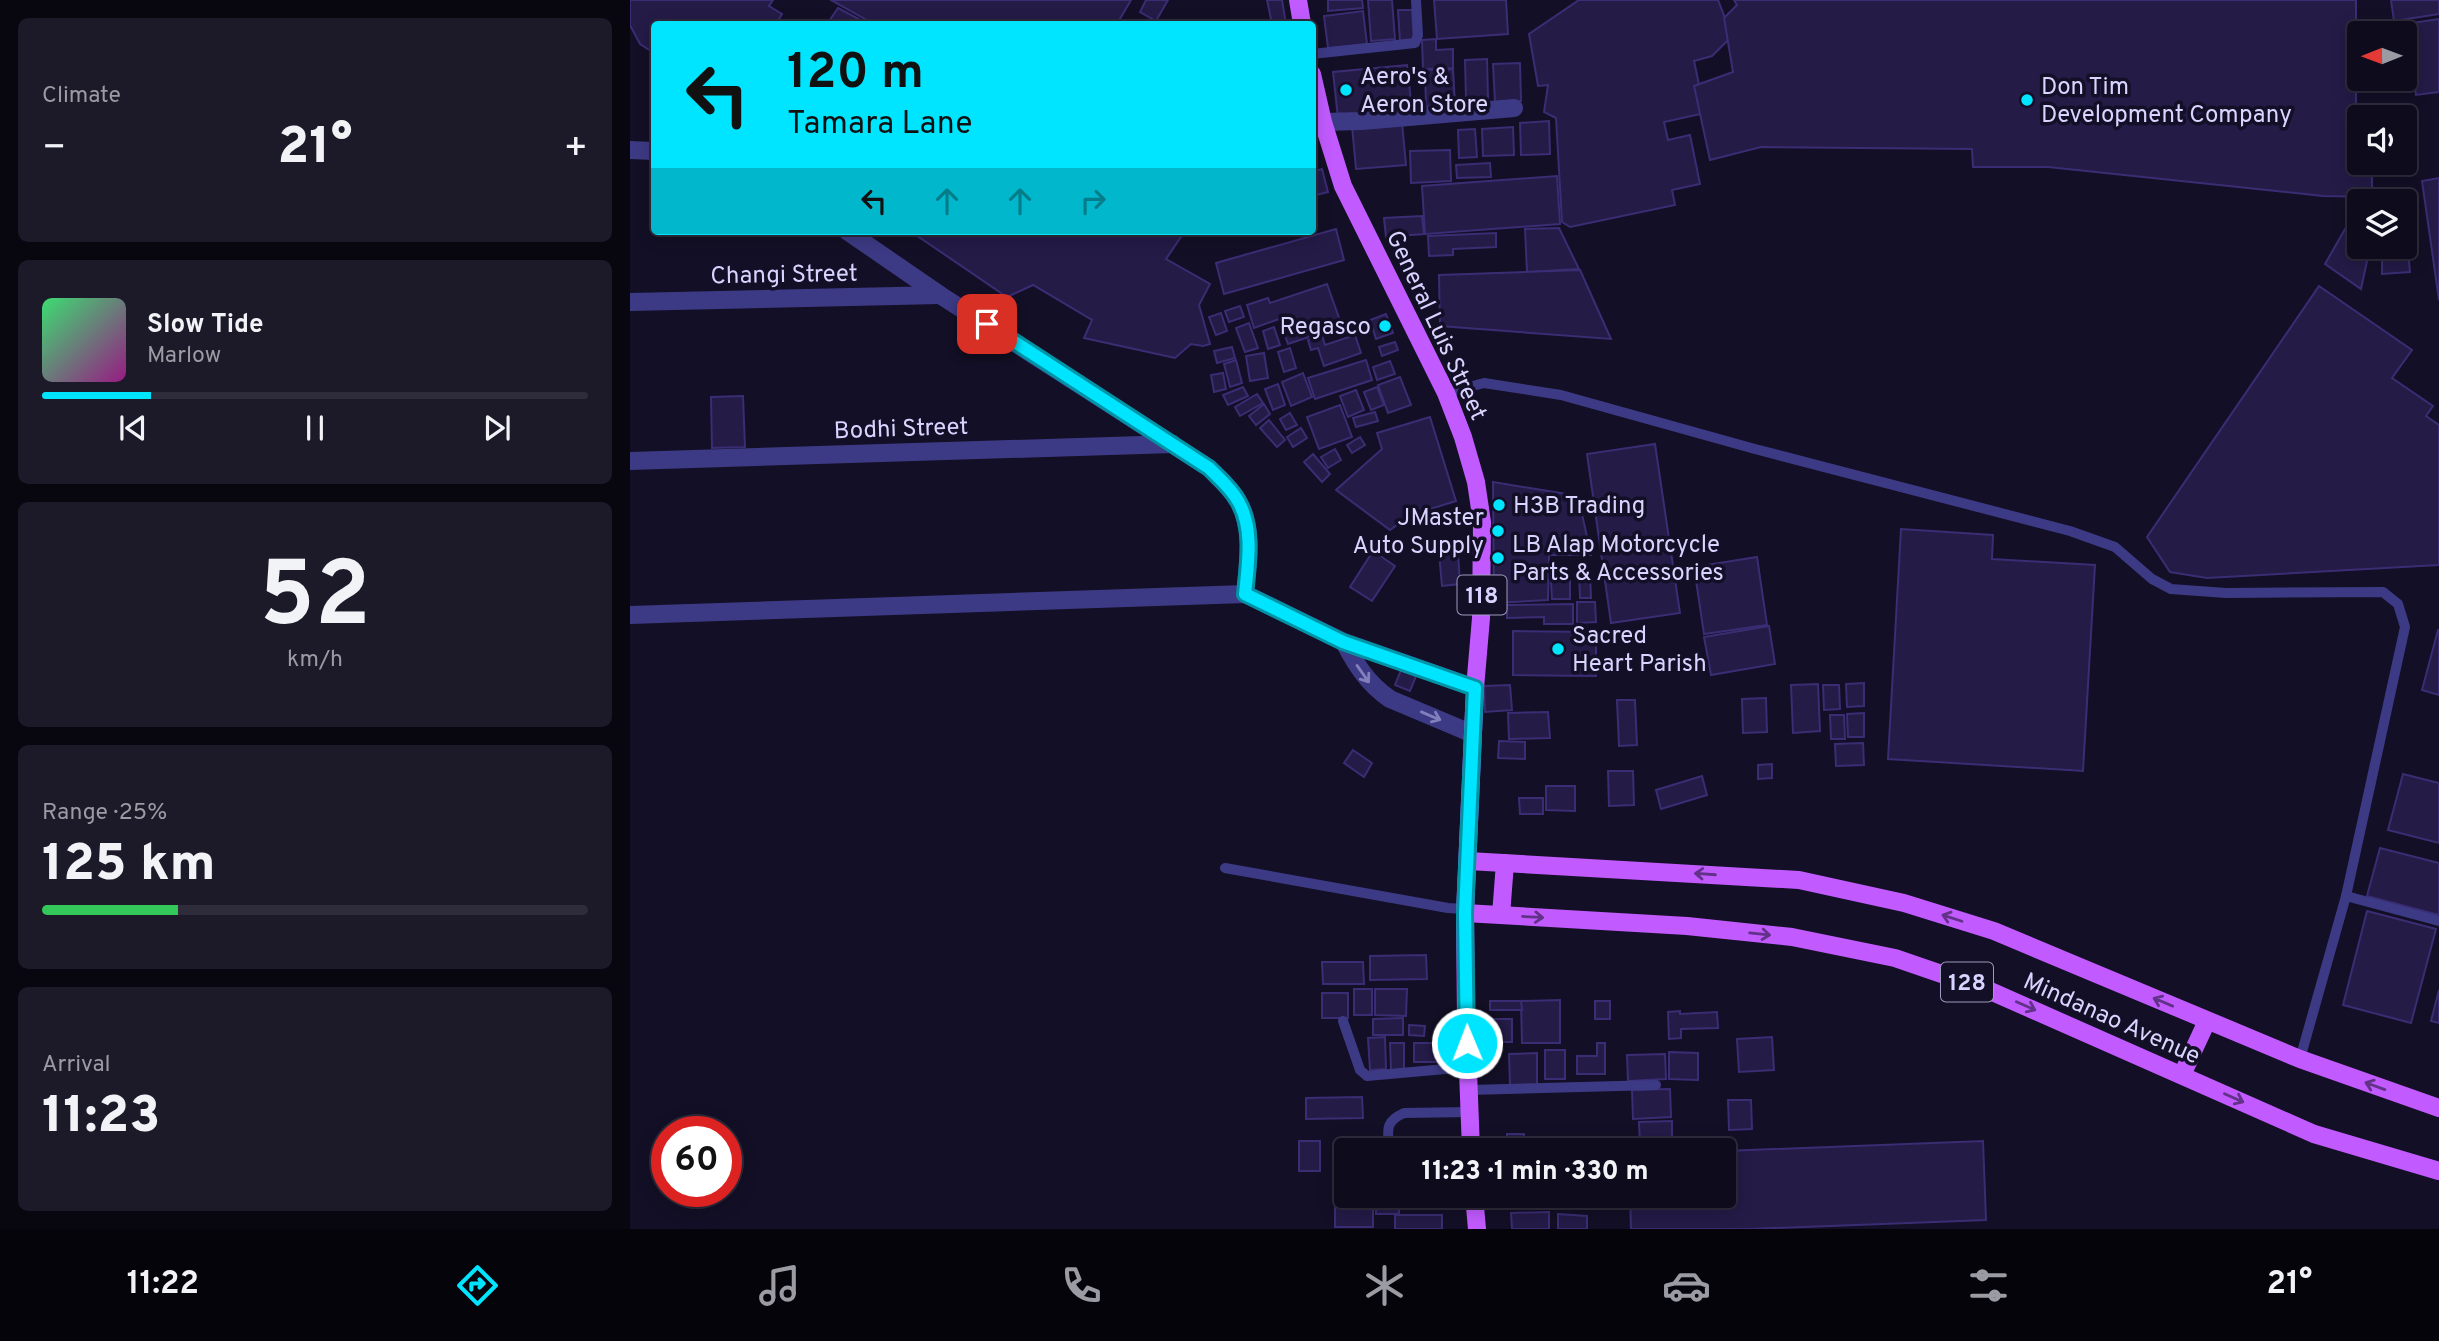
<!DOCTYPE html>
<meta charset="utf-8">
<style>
:root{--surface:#0e0b1c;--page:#1c1929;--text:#f1f3f6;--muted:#9b9ba3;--line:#2e2b3b;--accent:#00e5ff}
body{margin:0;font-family:Overpass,sans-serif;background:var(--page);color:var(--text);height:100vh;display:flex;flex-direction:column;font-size:26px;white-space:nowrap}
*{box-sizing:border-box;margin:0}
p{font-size:23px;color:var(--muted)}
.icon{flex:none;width:38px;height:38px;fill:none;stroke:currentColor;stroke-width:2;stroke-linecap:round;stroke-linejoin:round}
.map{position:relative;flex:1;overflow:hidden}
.panel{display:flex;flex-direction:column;gap:18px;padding:18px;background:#08060f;width:630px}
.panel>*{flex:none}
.top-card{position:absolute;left:21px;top:21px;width:665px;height:214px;border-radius:7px;box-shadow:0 4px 18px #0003,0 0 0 2px var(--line);background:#00e5ff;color:#111;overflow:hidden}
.needle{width:46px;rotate:269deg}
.fabs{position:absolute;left:1717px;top:21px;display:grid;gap:14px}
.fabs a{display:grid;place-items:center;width:70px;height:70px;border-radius:7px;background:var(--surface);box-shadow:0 4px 18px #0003,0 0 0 2px var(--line);font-size:35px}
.speed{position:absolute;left:21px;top:1116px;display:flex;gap:14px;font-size:35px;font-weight:700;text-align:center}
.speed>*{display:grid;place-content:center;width:91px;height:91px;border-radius:50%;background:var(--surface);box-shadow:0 4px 18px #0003,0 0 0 2px var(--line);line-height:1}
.speed .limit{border:10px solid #d22;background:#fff;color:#111}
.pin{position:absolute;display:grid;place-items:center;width:60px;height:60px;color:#fff;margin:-30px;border-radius:14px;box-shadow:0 4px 10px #0006}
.me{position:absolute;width:77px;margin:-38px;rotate:359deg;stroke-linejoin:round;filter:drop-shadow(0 0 5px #0008)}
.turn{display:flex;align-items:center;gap:24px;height:147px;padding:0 21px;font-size:32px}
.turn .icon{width:91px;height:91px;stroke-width:2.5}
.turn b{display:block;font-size:49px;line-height:60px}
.lanes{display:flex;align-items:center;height:66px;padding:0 21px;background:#0003;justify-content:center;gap:35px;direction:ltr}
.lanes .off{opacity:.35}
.big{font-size:52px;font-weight:800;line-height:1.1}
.panel .tile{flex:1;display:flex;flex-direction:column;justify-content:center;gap:10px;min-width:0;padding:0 24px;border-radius:10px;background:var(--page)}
.panel .dial{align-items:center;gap:0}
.dial b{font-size:91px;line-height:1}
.song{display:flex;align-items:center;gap:21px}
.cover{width:84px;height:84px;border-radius:10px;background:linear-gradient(135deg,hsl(140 70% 55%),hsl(310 70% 35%))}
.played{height:7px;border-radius:4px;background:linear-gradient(90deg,var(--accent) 20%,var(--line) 20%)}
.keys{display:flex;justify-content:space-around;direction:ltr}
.heat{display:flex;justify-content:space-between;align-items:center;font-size:38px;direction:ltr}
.charge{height:10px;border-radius:5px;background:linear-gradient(90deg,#34c759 25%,var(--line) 0)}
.trip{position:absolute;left:704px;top:1138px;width:402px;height:70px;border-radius:7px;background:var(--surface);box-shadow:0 4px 18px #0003,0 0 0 2px var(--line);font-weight:800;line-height:70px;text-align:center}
.tabs{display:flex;height:112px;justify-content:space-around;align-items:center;background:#06040b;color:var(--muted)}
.tabs .icon{width:49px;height:49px}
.tabs .active{color:var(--accent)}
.tabs b{font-size:32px;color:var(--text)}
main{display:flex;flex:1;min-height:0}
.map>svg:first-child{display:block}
</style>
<main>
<section class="panel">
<div class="tile"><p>Climate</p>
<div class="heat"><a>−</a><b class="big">21°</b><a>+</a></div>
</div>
<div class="tile">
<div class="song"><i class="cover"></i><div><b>Slow Tide</b><p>Marlow</p></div></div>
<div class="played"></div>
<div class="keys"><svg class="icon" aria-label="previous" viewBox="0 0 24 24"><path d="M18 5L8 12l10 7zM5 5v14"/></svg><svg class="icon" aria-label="pause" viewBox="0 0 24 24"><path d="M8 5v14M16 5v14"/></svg><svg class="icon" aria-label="next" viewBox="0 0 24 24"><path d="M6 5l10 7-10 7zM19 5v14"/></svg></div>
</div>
<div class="tile dial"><b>52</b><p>km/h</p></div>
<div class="tile"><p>Range · 25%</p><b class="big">125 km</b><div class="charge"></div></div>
<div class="tile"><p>Arrival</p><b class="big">11:23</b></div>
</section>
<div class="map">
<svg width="1809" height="1229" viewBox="0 0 1809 1229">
<rect width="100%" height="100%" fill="#130f26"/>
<!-- building -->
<g fill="#241b47" stroke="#3b2d73" stroke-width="2">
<polygon points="0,0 143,0 139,6 152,14 146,24 24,24 24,53 10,44 0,25"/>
<polygon points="201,0 501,0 487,24 244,24"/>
<polygon points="516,0 538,0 526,21 510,12"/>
<polygon points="637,0 652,0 656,24 642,24"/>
<polygon points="698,0 732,0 733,8 698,11"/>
<polygon points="738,0 762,0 765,39 741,41"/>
<polygon points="804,0 876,0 878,34 807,39"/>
<polygon points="949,0 1088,0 1102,36 1082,56 1064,61 1075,113 1034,122 1038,140 1060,135 1070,184 1042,190 1045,205 940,227 932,222 926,118 914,112 918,85 908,86 899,34"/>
<polygon points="1104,0 1726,0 1726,114 1742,114 1742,117 1729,117 1729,163 1742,163 1742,197 1693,196 1418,167 1343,167 1342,149 1131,147 1080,160 1064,86 1103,72 1094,18 1107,5"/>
<polygon points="1761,0 1809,0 1809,14 1764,21"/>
<polygon points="208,8 238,24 197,24"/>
<polygon points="768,10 782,10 784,41 770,42"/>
<polygon points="733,11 737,44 698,48 694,16"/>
<polygon points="1809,19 1809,92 1786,95 1775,24"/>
<polygon points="806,39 806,50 823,49 823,68 793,69 792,40"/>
<polygon points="857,59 858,98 836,99 835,60"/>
<polygon points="890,63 891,101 865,102 863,64"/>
<polygon points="777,65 782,110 708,118 703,72"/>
<polygon points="823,69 825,105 796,106 795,70"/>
<polygon points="919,121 920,154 891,155 890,123"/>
<polygon points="772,122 776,165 726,169 722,126"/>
<polygon points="883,127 884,155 853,156 852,129"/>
<polygon points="845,129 847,157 829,158 828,130"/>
<polygon points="820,150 821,181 781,183 780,151"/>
<polygon points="860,163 861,177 827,178 826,165"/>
<polygon points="692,169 698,192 682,196 682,172"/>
<polygon points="927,176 930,224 795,234 792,186"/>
<polygon points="1809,178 1809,300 1792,181"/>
<polygon points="1774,205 1780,272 1752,274 1752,247 1774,247"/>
<polygon points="1723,215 1729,218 1729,247 1740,247 1731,289 1695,264"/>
<polygon points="792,216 794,234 756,237 754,218"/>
<polygon points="929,228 949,269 897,272 895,229"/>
<polygon points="706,229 714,260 594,294 586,263"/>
<polygon points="280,231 555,231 536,259 580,284 569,305 580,344 573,346 561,344 545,358 454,338 462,320 403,285 377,297"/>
<polygon points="866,233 866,247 823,249 823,255 799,256 798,236"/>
<polygon points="950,270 981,339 810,326 809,275"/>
<polygon points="697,284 712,326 658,344 649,319 624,328 617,305 638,298 640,303"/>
<polygon points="1689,286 1782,350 1762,378 1803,406 1796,416 1809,425 1809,565 1577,578 1540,572 1517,537"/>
<polygon points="610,306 614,317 599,322 595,311"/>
<polygon points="591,313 597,331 586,335 579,317"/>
<polygon points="756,314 763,333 746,339 740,320"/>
<polygon points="619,323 628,348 615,352 606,328"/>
<polygon points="644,327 650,345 638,349 633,331"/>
<polygon points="692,335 695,345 725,335 731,353 694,366 688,348 681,350 678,340"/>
<polygon points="765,342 768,350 752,356 749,347"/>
<polygon points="602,347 605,358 587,363 584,351"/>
<polygon points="660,348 666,368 654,372 648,352"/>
<polygon points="634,353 638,378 620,381 616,356"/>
<polygon points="606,360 612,383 600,387 594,364"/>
<polygon points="736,360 742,380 685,399 678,378"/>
<polygon points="760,361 765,374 747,380 743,367"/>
<polygon points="593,373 596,389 584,392 581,375"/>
<polygon points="673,373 682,397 661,406 652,382"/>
<polygon points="770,377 781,405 758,413 748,385"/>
<polygon points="648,384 655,405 643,410 635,389"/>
<polygon points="613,387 618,396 598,405 593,395"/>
<polygon points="747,387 754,405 741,410 734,392"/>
<polygon points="726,390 734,410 718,417 710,396"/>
<polygon points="627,394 633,403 610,416 605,407"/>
<polygon points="113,396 115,447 82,448 81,397"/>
<polygon points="634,404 640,414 626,425 619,416"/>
<polygon points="710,405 722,437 689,449 677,417"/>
<polygon points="745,412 748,421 726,427 723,418"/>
<polygon points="660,413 667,425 656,430 650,419"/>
<polygon points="800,417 826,501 781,515 760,530 706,490 752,449 747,433"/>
<polygon points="639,420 655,440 647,447 630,428"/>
<polygon points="671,428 677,438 663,447 657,437"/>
<polygon points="730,437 735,445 722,453 717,445"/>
<polygon points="1025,444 1050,613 981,623 957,454"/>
<polygon points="705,449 711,460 698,468 691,457"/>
<polygon points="683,454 700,474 692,482 674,462"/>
<polygon points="863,482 948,496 961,555 919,555 918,600 864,603"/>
<polygon points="1271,529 1363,535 1362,559 1465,565 1453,771 1258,759"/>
<polygon points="743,551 765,566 742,601 720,587"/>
<polygon points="828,552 830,584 812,586 809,553"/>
<polygon points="1127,557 1137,625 1074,634 1064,567"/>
<polygon points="949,574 960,574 961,598 950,598"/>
<polygon points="921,581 940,581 940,599 922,599"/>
<polygon points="947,602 965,602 966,622 947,623"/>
<polygon points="943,604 943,624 914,624 914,617 877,618 877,605"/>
<polygon points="1139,626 1145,664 1081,675 1074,637"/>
<polygon points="1808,630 1809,630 1809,695 1792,690"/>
<polygon points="883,631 966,632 966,676 883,675"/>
<polygon points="771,670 786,676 780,691 765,685"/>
<polygon points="1234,683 1234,706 1217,707 1216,684"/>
<polygon points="1188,684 1190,731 1163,733 1161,685"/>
<polygon points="880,685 882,710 855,712 854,686"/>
<polygon points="1193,685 1209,685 1210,709 1194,710"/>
<polygon points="1136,698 1137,732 1113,733 1112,699"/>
<polygon points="987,700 1005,700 1007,745 989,746"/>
<polygon points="918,712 920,738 879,739 878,713"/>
<polygon points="1234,713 1234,737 1218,737 1217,714"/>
<polygon points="1200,715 1214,715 1215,739 1201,739"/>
<polygon points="869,741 895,742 895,759 868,758"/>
<polygon points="1233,743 1234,765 1206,766 1205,744"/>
<polygon points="723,750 742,763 734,777 714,763"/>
<polygon points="1142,764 1142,778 1128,779 1128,765"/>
<polygon points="978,771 1003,771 1004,805 979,806"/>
<polygon points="1773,774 1809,783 1809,843 1758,830"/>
<polygon points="1072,776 1077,795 1031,809 1026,790"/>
<polygon points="916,786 945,786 945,811 916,810"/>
<polygon points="889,798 913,798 913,814 890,814"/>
<polygon points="1750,848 1809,863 1809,915 1737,896"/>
<polygon points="1737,911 1806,929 1781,1023 1713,1005"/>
<polygon points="796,955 797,979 740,980 740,956"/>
<polygon points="692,962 733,962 734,984 693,984"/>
<rect x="724" y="989" width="18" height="26"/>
<polygon points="745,989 777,989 776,1016 745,1015"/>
<polygon points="1809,990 1809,1023 1801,1021"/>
<rect x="692" y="993" width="26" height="25"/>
<polygon points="930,1000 930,1043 892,1043 891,1001"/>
<polygon points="860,1001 891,1001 892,1010 860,1010"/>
<rect x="965" y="1001" width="15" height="18"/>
<polygon points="1050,1011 1050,1014 1087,1012 1088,1028 1051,1029 1051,1038 1039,1039 1038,1012"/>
<polygon points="773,1018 773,1035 743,1035 743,1019"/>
<rect x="860" y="1019" width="22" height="23"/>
<polygon points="779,1025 795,1026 794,1036 779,1035"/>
<polygon points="755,1037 756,1069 740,1070 738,1038"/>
<polygon points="1142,1037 1144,1070 1109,1072 1107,1039"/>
<polygon points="760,1043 774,1043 774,1070 761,1070"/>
<rect x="784" y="1043" width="30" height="19"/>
<polygon points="967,1043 975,1043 975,1074 947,1074 947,1056 967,1056"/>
<rect x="915" y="1050" width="20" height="29"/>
<polygon points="1039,1052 1068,1053 1068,1080 1039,1079"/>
<polygon points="907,1053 907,1085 880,1085 879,1054"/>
<polygon points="1035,1054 1036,1079 998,1081 997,1055"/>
<polygon points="1040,1089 1041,1117 1003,1119 1002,1090"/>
<polygon points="732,1097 733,1118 676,1119 676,1098"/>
<polygon points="1098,1100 1121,1100 1122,1129 1099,1130"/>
<polygon points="1042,1121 1042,1145 1010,1146 1009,1122"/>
<rect x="877" y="1134" width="17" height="16"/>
<rect x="669" y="1141" width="21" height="30"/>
<polygon points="1353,1141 1356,1220 1119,1229 1001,1229 1000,1195 1094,1195 1094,1151"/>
<polygon points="775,1195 825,1195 825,1207 775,1208"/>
<polygon points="881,1195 919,1195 919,1207 881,1208"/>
<polygon points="769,1197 769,1214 746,1214 746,1198"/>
<polygon points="743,1201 743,1227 705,1227 705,1202"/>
<polygon points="919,1212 919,1229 882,1229 881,1213"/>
<polygon points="928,1214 957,1216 957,1229 928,1229"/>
<rect x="765" y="1215" width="47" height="14"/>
</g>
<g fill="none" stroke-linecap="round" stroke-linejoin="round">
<!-- lane -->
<g stroke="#3d3a85" stroke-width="10">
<polyline points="682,54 785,43 788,35 786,0"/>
<polyline points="816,393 854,383 931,395 1125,449 1440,531 1485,547 1522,579 1541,589 1596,593 1753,592 1768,604 1775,627 1716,896 1670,1059"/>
<polyline points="595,868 818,908 835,909"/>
<polyline points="1716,896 1809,921"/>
<polyline points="713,1021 730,1070 737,1076 838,1067"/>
<polyline points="839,1090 1026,1085"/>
<path d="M759,1150C758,1130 754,1122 774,1113L839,1112"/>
</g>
<!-- street -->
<g stroke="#3d3a85" stroke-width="18">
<polyline points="693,122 732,121 884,108"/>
<polyline points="0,150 24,151"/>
<path d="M217,231L310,295L579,468C589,478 601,488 608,501C624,528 618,564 615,594"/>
<polyline points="0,302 310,295"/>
<polyline points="0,461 543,444"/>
<polyline points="0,615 615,594 714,642 845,688"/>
<path d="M714,642C726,665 738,684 760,699L843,734"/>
</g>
<!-- primary -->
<g stroke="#c25bff" stroke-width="18">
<polyline points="668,0 672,24"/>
<polyline points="682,74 693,122 713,186 816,393 833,437 846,482 852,522 851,618 845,688 835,913 836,1018 841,1150"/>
<polyline points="838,861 1169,880 1274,903 1364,931 1670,1059 1809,1108"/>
<polyline points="835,913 1057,926 1162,937 1265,958 1358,990 1684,1134 1809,1171"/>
<polyline points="871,915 875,863"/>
<polyline points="1552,1075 1577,1021"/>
<polyline points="844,1195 847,1229"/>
</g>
</g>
<!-- one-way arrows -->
<defs><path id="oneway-shaft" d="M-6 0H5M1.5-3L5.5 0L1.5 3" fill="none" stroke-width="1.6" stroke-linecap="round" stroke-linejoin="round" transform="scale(1.75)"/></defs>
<g stroke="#837fbc">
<use href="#oneway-shaft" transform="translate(733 674) rotate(55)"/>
<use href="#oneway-shaft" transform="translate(801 716) rotate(23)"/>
</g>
<g stroke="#623188">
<use href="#oneway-shaft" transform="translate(1075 874) rotate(-176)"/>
<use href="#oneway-shaft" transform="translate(903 917) rotate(3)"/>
<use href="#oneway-shaft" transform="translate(1322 918) rotate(-162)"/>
<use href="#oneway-shaft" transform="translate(1130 934) rotate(6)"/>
<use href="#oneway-shaft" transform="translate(1533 1002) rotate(-157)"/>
<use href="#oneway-shaft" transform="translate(1396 1006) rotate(24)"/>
<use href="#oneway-shaft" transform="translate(1745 1086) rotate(-160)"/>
<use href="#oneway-shaft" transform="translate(1604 1098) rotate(24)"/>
</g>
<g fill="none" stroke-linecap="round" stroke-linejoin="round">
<!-- route casing -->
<g stroke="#0095a6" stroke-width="18">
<path id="route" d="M357,324L579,468C589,478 601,488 608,501C624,528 618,564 615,594L713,642L845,688L835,913L837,1043"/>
</g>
<!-- route -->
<use href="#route" stroke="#00e5ff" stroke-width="12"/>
</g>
<!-- markers -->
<g fill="#00e5ff" stroke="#130f26" stroke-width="2.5">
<circle cx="716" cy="90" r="7"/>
<circle cx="1397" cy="100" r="7"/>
<circle cx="755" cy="326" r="7"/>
<circle cx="869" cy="505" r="7"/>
<circle cx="868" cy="531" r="7"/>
<circle cx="868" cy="558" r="7"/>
<circle cx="928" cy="649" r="7"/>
</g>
<g text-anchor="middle" stroke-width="7" stroke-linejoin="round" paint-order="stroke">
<!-- shield labels -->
<g fill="#130f26" stroke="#9e99be" stroke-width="2">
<rect x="827.5" y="575.5" width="49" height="39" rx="5"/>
<rect x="1311" y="962.5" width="52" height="39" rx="5"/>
</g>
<g font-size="23" font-weight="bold" fill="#d9d4ff">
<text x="852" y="603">118</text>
<text x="1337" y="990">128</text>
</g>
<!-- poi labels -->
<g font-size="24" fill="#d9d4ff" stroke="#130f26" text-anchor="start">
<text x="730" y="84">Aero's &amp;<tspan x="730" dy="28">Aeron Store</tspan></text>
<text x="1411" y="94">Don Tim<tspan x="1411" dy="28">Development Company</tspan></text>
<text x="741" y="334" text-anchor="end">Regasco</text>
<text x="883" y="513">H3B Trading</text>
<text x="854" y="525" text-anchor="end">JMaster<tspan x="854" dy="28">Auto Supply</tspan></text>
<text x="882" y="552">LB Alap Motorcycle<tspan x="882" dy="28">Parts &amp; Accessories</tspan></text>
<text x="942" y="643">Sacred<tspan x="942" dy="28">Heart Parish</tspan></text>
</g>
<!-- street labels -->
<g font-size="24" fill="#d9d4ff" stroke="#130f26">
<text transform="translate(154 274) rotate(-1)" y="8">Changi Street</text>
<text transform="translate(807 325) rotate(65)" y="8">General Luis Street</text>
<text transform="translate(271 428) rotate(-2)" y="8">Bodhi Street</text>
<text transform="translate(1482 1018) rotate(24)" y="8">Mindanao Avenue</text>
</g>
</g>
</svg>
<div class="fabs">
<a><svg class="needle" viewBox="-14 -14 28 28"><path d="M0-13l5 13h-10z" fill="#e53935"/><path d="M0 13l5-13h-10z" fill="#9b9ba3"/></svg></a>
<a><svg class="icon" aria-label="sound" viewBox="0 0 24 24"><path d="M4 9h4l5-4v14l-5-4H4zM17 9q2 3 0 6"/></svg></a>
<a><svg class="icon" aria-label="layers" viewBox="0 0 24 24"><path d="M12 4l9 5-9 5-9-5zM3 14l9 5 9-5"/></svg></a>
</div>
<div class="speed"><div class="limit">60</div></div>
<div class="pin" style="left:357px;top:324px;background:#d93025"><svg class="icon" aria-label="arrive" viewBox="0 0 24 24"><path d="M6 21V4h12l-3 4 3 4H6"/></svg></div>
<svg class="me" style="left:837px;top:1043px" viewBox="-20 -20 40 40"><circle r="17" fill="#00e5ff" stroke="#fff" stroke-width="3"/><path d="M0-11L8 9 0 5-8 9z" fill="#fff"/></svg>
<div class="trip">11:23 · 1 min · 330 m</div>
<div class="top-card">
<div class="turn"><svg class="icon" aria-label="left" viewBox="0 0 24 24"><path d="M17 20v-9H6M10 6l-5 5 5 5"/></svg><div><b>120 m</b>Tamara Lane</div></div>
<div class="lanes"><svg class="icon" aria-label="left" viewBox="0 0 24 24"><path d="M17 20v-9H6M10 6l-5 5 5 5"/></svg><svg class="icon off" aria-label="ahead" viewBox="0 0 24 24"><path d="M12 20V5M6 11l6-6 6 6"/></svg><svg class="icon off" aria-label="ahead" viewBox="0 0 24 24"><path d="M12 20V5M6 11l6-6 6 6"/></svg><svg class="icon off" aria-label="right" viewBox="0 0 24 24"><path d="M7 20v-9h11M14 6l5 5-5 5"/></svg></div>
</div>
</div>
</main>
<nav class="tabs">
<b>11:22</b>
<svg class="icon active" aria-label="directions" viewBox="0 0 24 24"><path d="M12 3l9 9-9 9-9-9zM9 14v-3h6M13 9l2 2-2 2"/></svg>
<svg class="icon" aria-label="music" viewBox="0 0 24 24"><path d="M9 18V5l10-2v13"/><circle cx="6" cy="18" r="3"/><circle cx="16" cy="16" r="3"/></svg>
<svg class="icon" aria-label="phone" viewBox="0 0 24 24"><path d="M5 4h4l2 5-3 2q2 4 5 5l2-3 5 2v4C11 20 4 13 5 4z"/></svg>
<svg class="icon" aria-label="climate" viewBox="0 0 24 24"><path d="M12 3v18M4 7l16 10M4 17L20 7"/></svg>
<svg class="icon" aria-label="car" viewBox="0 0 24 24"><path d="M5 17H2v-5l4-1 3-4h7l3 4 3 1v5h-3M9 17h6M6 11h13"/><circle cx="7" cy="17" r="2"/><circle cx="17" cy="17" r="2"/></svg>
<svg class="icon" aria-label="filters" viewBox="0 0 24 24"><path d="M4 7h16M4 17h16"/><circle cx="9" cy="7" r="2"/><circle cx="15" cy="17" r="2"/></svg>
<b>21°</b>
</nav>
